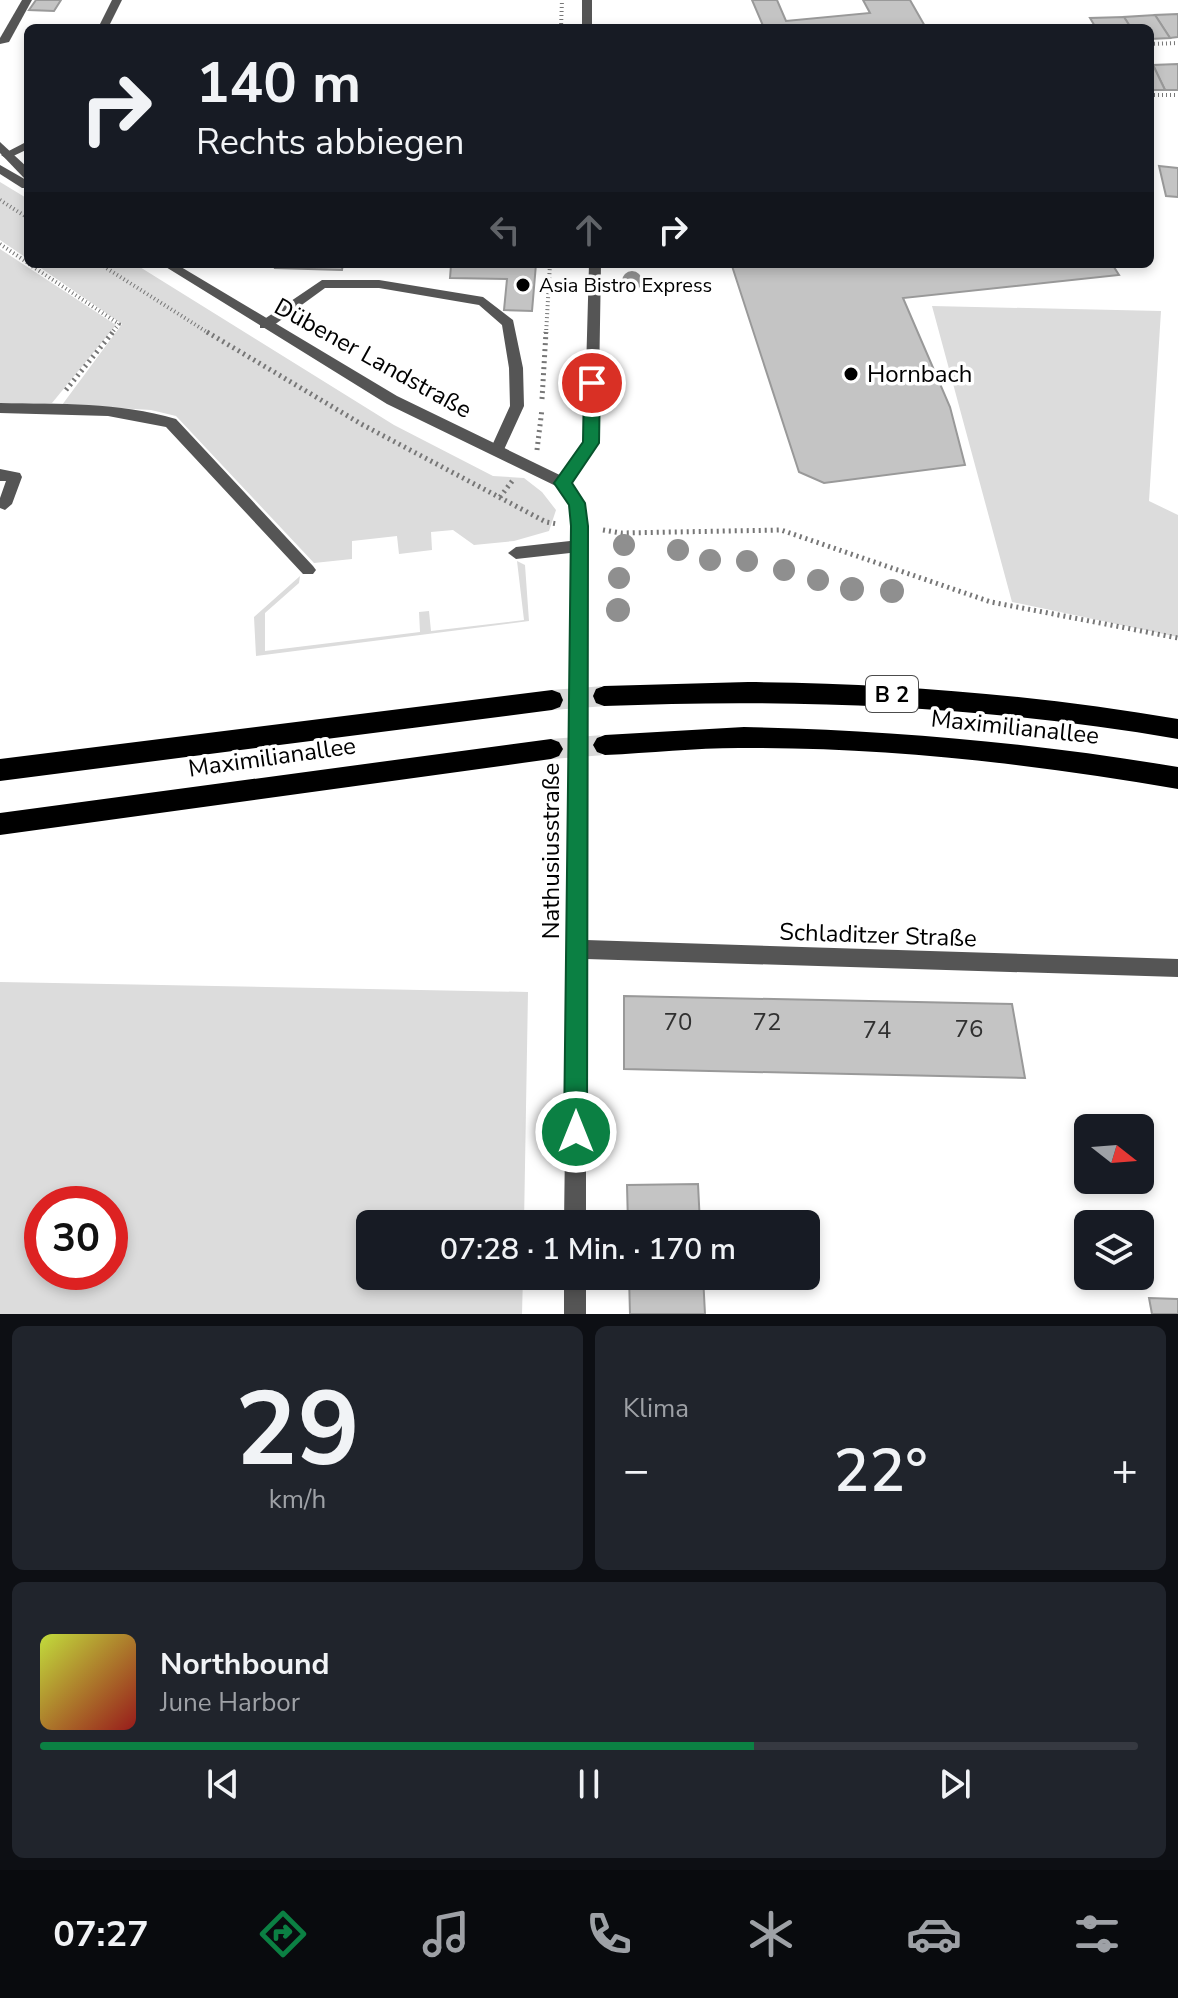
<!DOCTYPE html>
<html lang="de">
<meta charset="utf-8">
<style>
:root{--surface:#171b24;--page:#20242c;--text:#f1f3f6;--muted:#9ea1a6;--line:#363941;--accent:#0b8043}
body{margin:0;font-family:"Nunito Sans",sans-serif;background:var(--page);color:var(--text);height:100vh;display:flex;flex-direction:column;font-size:30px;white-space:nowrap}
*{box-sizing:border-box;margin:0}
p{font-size:26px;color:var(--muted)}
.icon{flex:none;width:44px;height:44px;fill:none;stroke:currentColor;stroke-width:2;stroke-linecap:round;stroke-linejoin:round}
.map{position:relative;height:1314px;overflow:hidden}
.drawer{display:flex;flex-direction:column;gap:12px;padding:12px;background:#0d0f14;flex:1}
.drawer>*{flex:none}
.banner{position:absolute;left:24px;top:24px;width:1130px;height:244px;border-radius:12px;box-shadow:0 4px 12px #0003;background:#171b24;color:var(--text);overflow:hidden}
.needle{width:52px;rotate:107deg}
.controls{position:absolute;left:1074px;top:1114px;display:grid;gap:16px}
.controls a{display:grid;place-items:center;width:80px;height:80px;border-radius:12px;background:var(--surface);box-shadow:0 4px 12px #0003;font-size:40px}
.speed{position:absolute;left:24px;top:1186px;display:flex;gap:16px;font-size:40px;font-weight:700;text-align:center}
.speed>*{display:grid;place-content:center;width:104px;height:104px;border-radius:50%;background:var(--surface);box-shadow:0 4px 12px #0003;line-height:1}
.speed .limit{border:12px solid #d22;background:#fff;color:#111}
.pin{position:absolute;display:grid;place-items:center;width:68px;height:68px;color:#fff;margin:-34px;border:4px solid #fff;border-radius:50%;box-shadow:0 2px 8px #0007}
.me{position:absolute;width:88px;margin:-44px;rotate:0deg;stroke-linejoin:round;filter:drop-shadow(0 0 6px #0008)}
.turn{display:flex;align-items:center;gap:28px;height:168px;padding:0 40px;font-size:36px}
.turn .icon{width:104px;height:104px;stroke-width:2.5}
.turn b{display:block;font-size:56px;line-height:68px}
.lanes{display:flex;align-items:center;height:76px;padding:0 40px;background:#0003;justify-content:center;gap:40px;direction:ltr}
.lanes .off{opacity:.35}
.big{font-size:60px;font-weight:600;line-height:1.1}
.drawer .card{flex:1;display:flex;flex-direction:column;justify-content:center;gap:12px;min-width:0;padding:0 28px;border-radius:12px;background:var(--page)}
.drawer .dial{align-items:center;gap:0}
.dial b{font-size:104px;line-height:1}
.song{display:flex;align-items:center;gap:24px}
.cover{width:96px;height:96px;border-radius:12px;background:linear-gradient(135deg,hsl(70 70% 55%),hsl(0 70% 35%))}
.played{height:8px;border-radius:4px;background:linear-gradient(90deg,var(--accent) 65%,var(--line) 65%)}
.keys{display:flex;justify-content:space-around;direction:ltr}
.heat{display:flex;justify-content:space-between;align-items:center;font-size:44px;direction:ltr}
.drawer .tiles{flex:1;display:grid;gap:12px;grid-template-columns:1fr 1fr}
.card:last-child{grid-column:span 2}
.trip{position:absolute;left:356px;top:1210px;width:464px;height:80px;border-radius:12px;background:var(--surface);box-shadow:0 4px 12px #0003;font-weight:600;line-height:80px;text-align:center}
.tab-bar{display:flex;height:128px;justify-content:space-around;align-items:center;background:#090b0e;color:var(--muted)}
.tab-bar .icon{width:56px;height:56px}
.tab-bar .selected{color:var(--accent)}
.tab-bar b{font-size:36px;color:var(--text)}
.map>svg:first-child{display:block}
</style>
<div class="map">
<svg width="1178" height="1314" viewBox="0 0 1178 1314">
<rect width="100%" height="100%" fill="#fff"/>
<!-- green -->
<g fill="#dcdcdc" fill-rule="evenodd">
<polygon points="0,182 28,199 28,259 0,240"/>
<polygon points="0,249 116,325 52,403 0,403"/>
<polygon points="35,264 135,264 394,425 493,476 524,478 542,492 556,510 549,531 514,541 474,545 453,530 431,532 432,550 399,554 397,536 352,541 352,559 314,563 176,416 151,410 62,405 122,324"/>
<polygon points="932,306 1161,311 1149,501 1178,515 1178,637 1012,602"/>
<polygon points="517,561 525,565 529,621 256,656 254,617 300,576 299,583 265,613 265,651 420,632 419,612 429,611 431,631 524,620"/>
<path d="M0,982L528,992L524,1224H370V1276H523L522,1314H0ZM42,1204H110V1272H42Z"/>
</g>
<!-- building -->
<g fill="#c4c4c4" stroke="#999" stroke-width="2">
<polygon points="36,0 61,0 54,11 29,10"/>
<polygon points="752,0 777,0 786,21 870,13 863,0 910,0 926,28 764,28"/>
<polygon points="1178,14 1178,37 1170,38 1155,15"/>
<polygon points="1155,15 1170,38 1150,39 1150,28 1131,28 1124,17"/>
<polygon points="1124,17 1131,28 1096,28 1090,18"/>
<polygon points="1178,64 1178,90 1165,90 1153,65"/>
<polygon points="1150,65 1153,65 1165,90 1150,90"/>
<polygon points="1159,166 1178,168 1178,197 1166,196"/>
<polygon points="276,264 343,264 342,270 275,268"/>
<polygon points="399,264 536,264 532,311 504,310 507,279 450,278 451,265"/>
<polygon points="756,264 1112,264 1119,275 903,298 950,407 965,465 824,483 799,472 732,266"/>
<polygon points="624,996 1012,1004 1025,1078 624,1069"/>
<polygon points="698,1184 700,1224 628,1224 627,1185"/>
<polygon points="629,1276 703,1276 705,1314 630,1314"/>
<polygon points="1149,1298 1178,1299 1178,1314 1152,1314"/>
</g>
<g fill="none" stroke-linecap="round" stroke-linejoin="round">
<!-- trunk-tunnel -->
<g stroke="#d9d9d9" stroke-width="20" stroke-dasharray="20 10" stroke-linecap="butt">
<polyline points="552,700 604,696"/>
<polyline points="551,749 605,745"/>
</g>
<!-- path-far1 -->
<g stroke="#777" stroke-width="4" stroke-dasharray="1 3" stroke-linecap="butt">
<polyline points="561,28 562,0"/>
<polyline points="1150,44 1178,43"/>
<polyline points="1150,95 1178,95"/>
<polyline points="0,200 28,218"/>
<polyline points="0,244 28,263"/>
<polyline points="29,264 119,324 111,334"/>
<polyline points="100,264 210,334"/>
<polyline points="546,334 550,264"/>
</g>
<!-- path -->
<g stroke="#777" stroke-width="5" stroke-dasharray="2 4" stroke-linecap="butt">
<polyline points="207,332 363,425 546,522 557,524"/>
<polyline points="66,390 113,332"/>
<polyline points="542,399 546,332"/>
<polyline points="537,450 542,409"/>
<polyline points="500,497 513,480"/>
<polyline points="603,530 621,533 781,530 991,602 1178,638"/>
</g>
<!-- service -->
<g fill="#555" fill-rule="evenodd">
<polygon points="22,0 32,0 9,42 0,44 0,38"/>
<polygon points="112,0 122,0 108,28 98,28"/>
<rect x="582" y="0" width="10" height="28"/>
<polygon points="28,141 28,149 7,159 1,155"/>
<polygon points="589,264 601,264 598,443 568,487 563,489 556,483 584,442"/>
<polygon points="322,280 379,280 483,297 513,320 523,368 524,406 502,454 497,455 490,450 510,406 509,368 502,325 479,305 379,288 325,288 270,328 260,328 260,322"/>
<path d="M0,403C60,404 118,402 176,419L313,566L316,570L313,574H303L166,427L108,416L0,413Z"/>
<polygon points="0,469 20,473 22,477 12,504 5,510 0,508 0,498 6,481 0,481"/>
<polygon points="579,540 587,546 579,552 516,559 508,553 516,547"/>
</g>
<!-- minor -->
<g fill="#555" fill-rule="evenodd">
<polygon points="0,142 28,168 28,179 24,178 0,153"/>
<polygon points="0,165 28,181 28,188 22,188 0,174"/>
<polygon points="161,264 176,264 397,396 568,479 584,503 587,526 586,940 1178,959 1178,977 586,959 586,1224 564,1224 573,526 570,504 558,487 387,404"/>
<rect x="564" y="1276" width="22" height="38"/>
</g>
<!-- trunk -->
<g fill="#000" fill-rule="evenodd">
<path d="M748,682C893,683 1035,695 1178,719V739C987,706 797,698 604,706L596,703L593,696L596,689L604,686Z"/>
<polygon points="552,690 560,693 563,700 560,707 552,710 0,781 0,759"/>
<path d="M744,727C890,730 1034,743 1178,767V789C1034,764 886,747 739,748C695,748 650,753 605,755L597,752L593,745L597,738L605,735Z"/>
<polygon points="551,739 559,742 563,749 559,756 551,759 0,835 0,813"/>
</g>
</g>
<!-- trees -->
<g fill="#8f8f8f">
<circle cx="632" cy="281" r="10"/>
<circle cx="624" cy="545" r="11"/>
<circle cx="678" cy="550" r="11"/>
<circle cx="710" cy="560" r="11"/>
<circle cx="747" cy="561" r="11"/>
<circle cx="784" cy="570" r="11"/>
<circle cx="619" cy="578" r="11"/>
<circle cx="818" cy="580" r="11"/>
<circle cx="852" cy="589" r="12"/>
<circle cx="892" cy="591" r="12"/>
<circle cx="618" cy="610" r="12"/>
</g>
<!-- route -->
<polygon fill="#0b8043" stroke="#07532c" stroke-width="2" points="592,377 600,383 599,443 572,483 585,503 588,526 587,1132 584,1141 576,1144 567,1141 564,1132 571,526 569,505 554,483 583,442 584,383"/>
<!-- markers -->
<g fill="#000" stroke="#fff" stroke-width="3">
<circle cx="523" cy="285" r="8"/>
<circle cx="851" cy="374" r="8"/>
</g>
<g text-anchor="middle" stroke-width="7" stroke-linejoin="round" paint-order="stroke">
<!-- far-poi labels -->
<g font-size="20" fill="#000" stroke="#fff" text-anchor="start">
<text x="539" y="292">Asia Bistro Express</text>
</g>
<!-- shield labels -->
<rect fill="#fff" stroke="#4c4c4c" stroke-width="2" x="866" y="676" width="52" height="36" rx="6"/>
<g font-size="22" font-weight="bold" fill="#000">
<text x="892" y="702">B 2</text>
</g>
<!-- street labels -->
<g font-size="24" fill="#000" stroke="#fff">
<text transform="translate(373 358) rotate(29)" y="8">Dübener Landstraße</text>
<text transform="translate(1015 727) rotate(6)" y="8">Maximilianallee</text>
<text transform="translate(272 757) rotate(-8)" y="8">Maximilianallee</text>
<text transform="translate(551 851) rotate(-90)" y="8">Nathusiusstraße</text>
<text transform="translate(878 935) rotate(2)" y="8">Schladitzer Straße</text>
</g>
<!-- poi labels -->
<g font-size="24" fill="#000" stroke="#fff" text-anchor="start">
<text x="867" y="382">Hornbach</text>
</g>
<!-- near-number labels -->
<g font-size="24" fill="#313131">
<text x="678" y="1030">70</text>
<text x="767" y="1030">72</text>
<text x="969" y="1037">76</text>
<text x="877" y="1038">74</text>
</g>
</g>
</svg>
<div class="controls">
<a><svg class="needle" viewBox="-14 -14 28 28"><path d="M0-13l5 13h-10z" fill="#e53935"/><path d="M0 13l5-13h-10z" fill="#9ea1a6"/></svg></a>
<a><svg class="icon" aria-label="layers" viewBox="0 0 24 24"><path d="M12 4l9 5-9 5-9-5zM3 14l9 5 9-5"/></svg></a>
</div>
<div class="speed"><div class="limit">30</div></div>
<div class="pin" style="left:592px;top:383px;background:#d93025"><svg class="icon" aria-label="arrive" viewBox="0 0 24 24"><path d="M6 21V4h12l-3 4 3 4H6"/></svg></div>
<svg class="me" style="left:576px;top:1132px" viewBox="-20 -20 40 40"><circle r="17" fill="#0b8043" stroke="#fff" stroke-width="3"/><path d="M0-11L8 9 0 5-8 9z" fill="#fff"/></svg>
<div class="trip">07:28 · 1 Min. · 170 m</div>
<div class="banner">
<div class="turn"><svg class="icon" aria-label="right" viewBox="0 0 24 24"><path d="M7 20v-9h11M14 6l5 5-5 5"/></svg><div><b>140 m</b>Rechts abbiegen</div></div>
<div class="lanes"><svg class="icon off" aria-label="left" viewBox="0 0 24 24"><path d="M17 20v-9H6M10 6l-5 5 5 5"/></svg><svg class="icon off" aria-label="ahead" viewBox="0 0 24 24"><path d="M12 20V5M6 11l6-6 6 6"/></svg><svg class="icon" aria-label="right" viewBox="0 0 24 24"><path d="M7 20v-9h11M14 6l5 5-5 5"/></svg></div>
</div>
</div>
<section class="drawer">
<div class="tiles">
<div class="card dial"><b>29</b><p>km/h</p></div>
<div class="card"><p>Klima</p>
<div class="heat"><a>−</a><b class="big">22°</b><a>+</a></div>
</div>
<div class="card">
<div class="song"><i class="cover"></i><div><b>Northbound</b><p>June Harbor</p></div></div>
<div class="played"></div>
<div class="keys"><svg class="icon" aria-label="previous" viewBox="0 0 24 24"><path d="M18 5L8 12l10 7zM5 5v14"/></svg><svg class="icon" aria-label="pause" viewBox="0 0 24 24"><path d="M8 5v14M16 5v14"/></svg><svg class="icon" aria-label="next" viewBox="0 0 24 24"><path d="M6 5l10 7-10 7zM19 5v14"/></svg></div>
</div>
</div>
</section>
<nav class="tab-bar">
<b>07:27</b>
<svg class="icon selected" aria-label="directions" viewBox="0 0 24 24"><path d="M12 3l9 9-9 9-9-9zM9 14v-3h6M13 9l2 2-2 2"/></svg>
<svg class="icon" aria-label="music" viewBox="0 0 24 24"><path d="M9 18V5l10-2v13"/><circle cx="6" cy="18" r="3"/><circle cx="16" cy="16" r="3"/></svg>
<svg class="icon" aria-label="phone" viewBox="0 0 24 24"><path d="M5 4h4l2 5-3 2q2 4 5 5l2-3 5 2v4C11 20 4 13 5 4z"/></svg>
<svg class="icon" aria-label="climate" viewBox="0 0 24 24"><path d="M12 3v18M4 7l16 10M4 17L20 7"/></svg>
<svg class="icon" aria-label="car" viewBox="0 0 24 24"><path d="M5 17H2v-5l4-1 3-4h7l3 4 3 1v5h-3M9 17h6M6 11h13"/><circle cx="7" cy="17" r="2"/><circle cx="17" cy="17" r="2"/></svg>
<svg class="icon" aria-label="filters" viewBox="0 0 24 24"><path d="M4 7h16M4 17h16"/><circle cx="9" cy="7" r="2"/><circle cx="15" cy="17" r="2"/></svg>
</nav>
